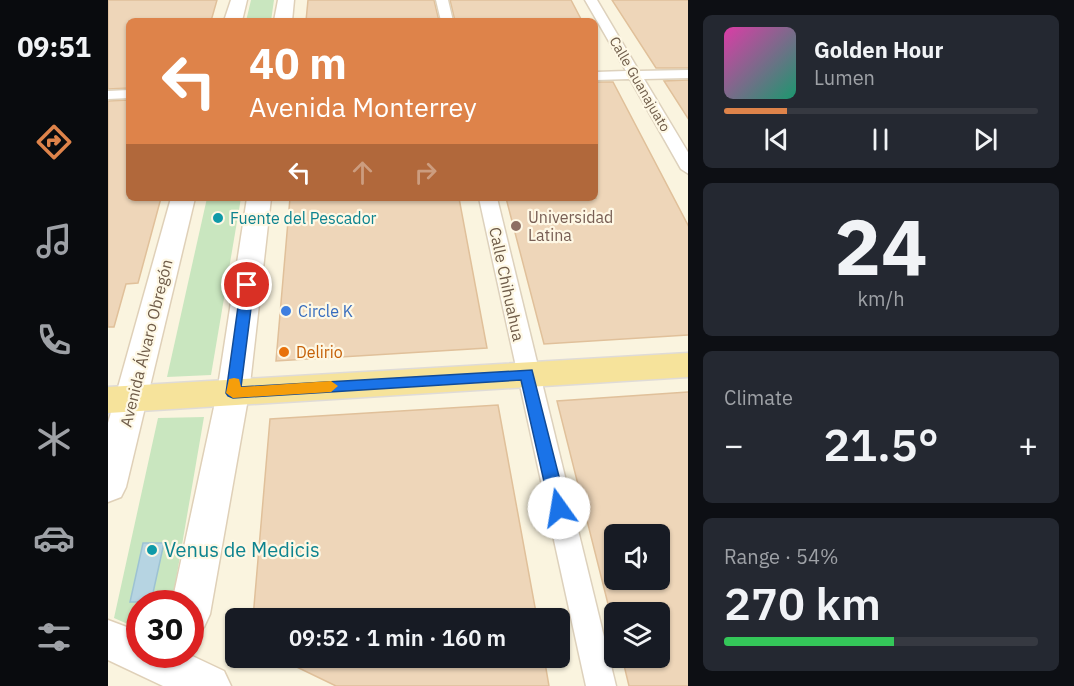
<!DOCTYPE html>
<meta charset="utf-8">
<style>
:root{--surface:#171b24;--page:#242831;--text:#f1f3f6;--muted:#9ea1a6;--line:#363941;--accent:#de834a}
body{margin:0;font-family:"IBM Plex Sans",sans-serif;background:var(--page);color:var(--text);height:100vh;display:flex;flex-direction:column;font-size:22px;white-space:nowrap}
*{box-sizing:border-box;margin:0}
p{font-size:20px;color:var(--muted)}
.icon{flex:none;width:33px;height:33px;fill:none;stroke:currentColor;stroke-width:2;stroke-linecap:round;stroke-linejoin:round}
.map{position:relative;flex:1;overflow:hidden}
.panel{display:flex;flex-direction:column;gap:15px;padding:15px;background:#0d0f14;width:386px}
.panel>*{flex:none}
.guide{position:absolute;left:18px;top:18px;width:472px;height:183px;border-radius:9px;box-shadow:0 2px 4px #0004;background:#de834a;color:#fff;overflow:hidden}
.fabs{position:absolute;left:496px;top:524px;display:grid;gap:12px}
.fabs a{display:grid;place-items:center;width:66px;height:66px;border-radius:9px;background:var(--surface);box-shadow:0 2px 4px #0004;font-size:30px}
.speed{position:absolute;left:18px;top:590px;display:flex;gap:12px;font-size:30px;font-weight:700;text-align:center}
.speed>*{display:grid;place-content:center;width:78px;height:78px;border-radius:50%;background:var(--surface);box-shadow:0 2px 4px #0004;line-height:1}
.speed .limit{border:9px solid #d22;background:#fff;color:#111}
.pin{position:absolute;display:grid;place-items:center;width:51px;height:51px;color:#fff;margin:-26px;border:3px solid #fff;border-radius:50%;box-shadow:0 2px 6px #0007}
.me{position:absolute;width:66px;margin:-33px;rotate:347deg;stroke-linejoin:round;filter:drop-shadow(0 0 4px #0008)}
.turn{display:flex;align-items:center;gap:21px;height:126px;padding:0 24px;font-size:27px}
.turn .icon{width:78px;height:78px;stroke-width:2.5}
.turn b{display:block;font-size:42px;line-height:51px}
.lanes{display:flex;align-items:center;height:57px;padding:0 24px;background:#0003;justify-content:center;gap:30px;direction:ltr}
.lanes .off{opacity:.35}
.big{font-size:45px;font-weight:600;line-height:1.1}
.panel .widget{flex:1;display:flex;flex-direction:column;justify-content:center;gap:9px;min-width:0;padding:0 21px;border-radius:9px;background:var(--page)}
.panel .dial{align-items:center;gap:0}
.dial b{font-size:78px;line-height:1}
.song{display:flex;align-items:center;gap:18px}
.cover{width:72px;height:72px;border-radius:9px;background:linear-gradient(135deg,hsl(320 70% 55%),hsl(160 70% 35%))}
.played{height:6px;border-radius:3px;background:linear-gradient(90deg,var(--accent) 20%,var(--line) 20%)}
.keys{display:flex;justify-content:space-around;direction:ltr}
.heat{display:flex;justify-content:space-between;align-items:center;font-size:33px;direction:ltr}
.charge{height:9px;border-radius:4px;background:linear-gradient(90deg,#34c759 54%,var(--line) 0)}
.trip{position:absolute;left:117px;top:608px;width:345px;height:60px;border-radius:9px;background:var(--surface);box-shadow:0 2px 4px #0004;font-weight:600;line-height:60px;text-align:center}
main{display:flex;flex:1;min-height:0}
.tabs{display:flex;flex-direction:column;width:108px;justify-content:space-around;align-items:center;background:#090b0e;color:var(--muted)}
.tabs .icon{width:42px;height:42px}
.tabs .selected{color:var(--accent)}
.tabs b{font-size:27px;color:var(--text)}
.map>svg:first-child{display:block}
</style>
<main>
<nav class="tabs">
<b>09:51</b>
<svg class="icon selected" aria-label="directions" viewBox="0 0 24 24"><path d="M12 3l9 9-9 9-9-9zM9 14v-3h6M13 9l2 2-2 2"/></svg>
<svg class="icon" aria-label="music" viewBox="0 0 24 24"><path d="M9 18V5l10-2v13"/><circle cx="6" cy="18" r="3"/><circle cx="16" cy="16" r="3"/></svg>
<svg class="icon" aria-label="phone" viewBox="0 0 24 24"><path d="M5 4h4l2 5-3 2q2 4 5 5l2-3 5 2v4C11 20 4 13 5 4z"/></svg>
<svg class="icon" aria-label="climate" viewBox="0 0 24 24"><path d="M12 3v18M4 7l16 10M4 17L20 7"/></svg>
<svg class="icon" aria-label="car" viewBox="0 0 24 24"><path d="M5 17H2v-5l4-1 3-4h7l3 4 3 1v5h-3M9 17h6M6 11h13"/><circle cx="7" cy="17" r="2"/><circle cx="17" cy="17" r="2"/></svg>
<svg class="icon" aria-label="filters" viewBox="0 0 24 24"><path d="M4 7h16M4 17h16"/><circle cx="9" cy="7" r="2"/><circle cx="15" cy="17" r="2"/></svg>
</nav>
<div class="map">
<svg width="581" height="686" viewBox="0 0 581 686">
<rect width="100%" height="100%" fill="#faf4df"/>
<!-- green -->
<g fill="#c9e6bf">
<polygon points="143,0 166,0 163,21 138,21"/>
<polygon points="99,198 133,198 103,375 59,377"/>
<polygon points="96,417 64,603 32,603 31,629 6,618 50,418"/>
</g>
<!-- water -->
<polygon fill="#b6d4e2" stroke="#9dc2d3" stroke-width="1.5" points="35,543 56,543 43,602 22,602"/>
<!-- building -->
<g fill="#eed6b9" stroke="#e0c09a" stroke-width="1.5" fill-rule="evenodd">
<polygon points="0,0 109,0 103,21 21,21 21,88 0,89"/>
<polygon points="200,0 326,0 331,21 198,21"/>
<polygon points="342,0 463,0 474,21 347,21"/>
<polygon points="504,0 581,0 581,68 548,68"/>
<polygon points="581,80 581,120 556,81"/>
<polygon points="488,82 505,82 581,227 581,335 436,344 398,198 488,198"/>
<polygon points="21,100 21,198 53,198 30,283 18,284 6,327 0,327 0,101"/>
<polygon points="182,198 351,198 379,348 168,361"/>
<path d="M581,392V686H521L514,657H552V612H502L449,401ZM507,534H552V579H507Z"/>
<polygon points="390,405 429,618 145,618 162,419"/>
<polygon points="168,657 436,657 441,686 228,686"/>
</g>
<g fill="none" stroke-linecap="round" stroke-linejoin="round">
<!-- street casing -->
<g stroke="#ddd1bc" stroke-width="3">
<g id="street">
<polygon points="328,0 340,0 345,21 333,21"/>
<polygon points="477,0 489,0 531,71 581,70 581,78 536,79 581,154 581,174 573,169 522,79 488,80 488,72 518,71"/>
<polygon points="21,90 21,98 0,99 0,91"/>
<polygon points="371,198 389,198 508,686 478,686"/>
</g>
</g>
<!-- secondary casing -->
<g stroke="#dfd0b8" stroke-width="3">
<g id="secondary">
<polygon points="123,0 139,0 134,21 116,21"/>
<polygon points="170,0 186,0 184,21 166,21"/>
<polygon points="63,198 87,198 18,487 13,497 0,502 0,423"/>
<polygon points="139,198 163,198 141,393 102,614 96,627 82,633 82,603 64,603 109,393"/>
<polygon points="0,620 32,632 32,654 80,654 116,671 123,686 55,686 0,660"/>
</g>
</g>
<!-- primary casing -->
<g stroke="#dfdbd7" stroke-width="3">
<polygon id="primary" points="581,353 581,377 0,413 0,387"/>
</g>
<!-- street -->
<use href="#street" fill="#fff" fill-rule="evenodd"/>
<!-- secondary -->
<use href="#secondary" fill="#fff" fill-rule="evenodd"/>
<!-- primary -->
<use href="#primary" fill="#f6e39b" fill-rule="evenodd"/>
</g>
<!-- route -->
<polygon fill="#1a73e8" stroke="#114b97" stroke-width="1.5" points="139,281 146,285 133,387 424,370 459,508 457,513 451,515 445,513 442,508 413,380 125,398 120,396 118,393 133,285"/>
<!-- slow -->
<polygon fill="#f59e0b" points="126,378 131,379 133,387 223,381 230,386 223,392 125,398 118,393 121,379"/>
<!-- markers -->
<g fill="#0f9aa8" stroke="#fef8e5" stroke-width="2">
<circle cx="110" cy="218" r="6"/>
<circle cx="44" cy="550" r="6"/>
</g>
<circle fill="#8d6e63" stroke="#fef8e5" stroke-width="2" cx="408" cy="226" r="6"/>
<circle fill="#3f7fe0" stroke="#fef8e5" stroke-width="2" cx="178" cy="311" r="6"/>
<circle fill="#e8710a" stroke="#fef8e5" stroke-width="2" cx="176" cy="352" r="6"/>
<g text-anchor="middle" stroke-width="4.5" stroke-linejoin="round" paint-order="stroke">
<!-- far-street labels -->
<g font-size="14" fill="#6f5c49" stroke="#fef8e5">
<text transform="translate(532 84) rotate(60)" y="5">Calle Guanajuato</text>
</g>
<!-- education labels -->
<g font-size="16" fill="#785e54" stroke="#fef8e5" text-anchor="start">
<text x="420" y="223">Universidad<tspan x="420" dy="18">Latina</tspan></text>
</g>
<!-- culture labels -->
<g font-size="16" fill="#0d838f" stroke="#fef8e5" text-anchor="start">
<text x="122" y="224">Fuente del Pescador</text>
</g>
<!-- street labels -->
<g font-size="16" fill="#6f5c49" stroke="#fef8e5">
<text transform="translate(399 284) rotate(78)" y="6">Calle Chihuahua</text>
<text transform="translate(38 343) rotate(-76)" y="6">Avenida Álvaro Obregón</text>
</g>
<!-- shop labels -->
<g font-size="16" fill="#366cbe" stroke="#fef8e5" text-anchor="start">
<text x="190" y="317">Circle K</text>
</g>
<!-- food labels -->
<g font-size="16" fill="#c56008" stroke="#fef8e5" text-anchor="start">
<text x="188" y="358">Delirio</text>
</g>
<!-- near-culture labels -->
<g font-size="20" fill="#0d838f" stroke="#fef8e5" text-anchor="start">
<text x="56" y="557">Venus de Medicis</text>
</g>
</g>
</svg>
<div class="fabs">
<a><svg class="icon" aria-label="sound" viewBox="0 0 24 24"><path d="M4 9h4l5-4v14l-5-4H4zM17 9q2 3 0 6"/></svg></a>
<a><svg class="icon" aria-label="layers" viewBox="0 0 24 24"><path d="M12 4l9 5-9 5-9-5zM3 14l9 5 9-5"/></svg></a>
</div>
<div class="speed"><div class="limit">30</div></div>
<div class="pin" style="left:139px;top:285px;background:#d93025"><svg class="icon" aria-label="arrive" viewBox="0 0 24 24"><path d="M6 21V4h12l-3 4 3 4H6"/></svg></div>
<svg class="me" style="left:451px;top:508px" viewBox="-20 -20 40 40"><circle r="19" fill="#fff"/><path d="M0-13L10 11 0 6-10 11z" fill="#1a73e8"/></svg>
<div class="trip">09:52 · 1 min · 160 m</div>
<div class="guide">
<div class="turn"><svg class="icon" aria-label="left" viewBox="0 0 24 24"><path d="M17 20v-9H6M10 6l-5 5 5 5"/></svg><div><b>40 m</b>Avenida Monterrey</div></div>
<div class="lanes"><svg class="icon" aria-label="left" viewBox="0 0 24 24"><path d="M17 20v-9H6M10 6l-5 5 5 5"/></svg><svg class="icon off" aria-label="ahead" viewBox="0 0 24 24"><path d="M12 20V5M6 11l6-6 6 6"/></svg><svg class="icon off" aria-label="right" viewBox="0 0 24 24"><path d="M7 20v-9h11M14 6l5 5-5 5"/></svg></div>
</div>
</div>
<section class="panel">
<div class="widget">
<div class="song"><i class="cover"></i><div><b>Golden Hour</b><p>Lumen</p></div></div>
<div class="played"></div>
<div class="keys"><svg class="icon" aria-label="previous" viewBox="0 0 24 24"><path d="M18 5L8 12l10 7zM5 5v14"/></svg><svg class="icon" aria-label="pause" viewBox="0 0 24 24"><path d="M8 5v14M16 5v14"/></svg><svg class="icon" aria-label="next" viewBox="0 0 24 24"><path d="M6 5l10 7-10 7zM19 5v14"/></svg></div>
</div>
<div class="widget dial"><b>24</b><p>km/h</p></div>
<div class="widget"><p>Climate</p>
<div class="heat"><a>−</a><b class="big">21.5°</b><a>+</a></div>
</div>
<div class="widget"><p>Range · 54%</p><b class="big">270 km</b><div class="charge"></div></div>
</section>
</main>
